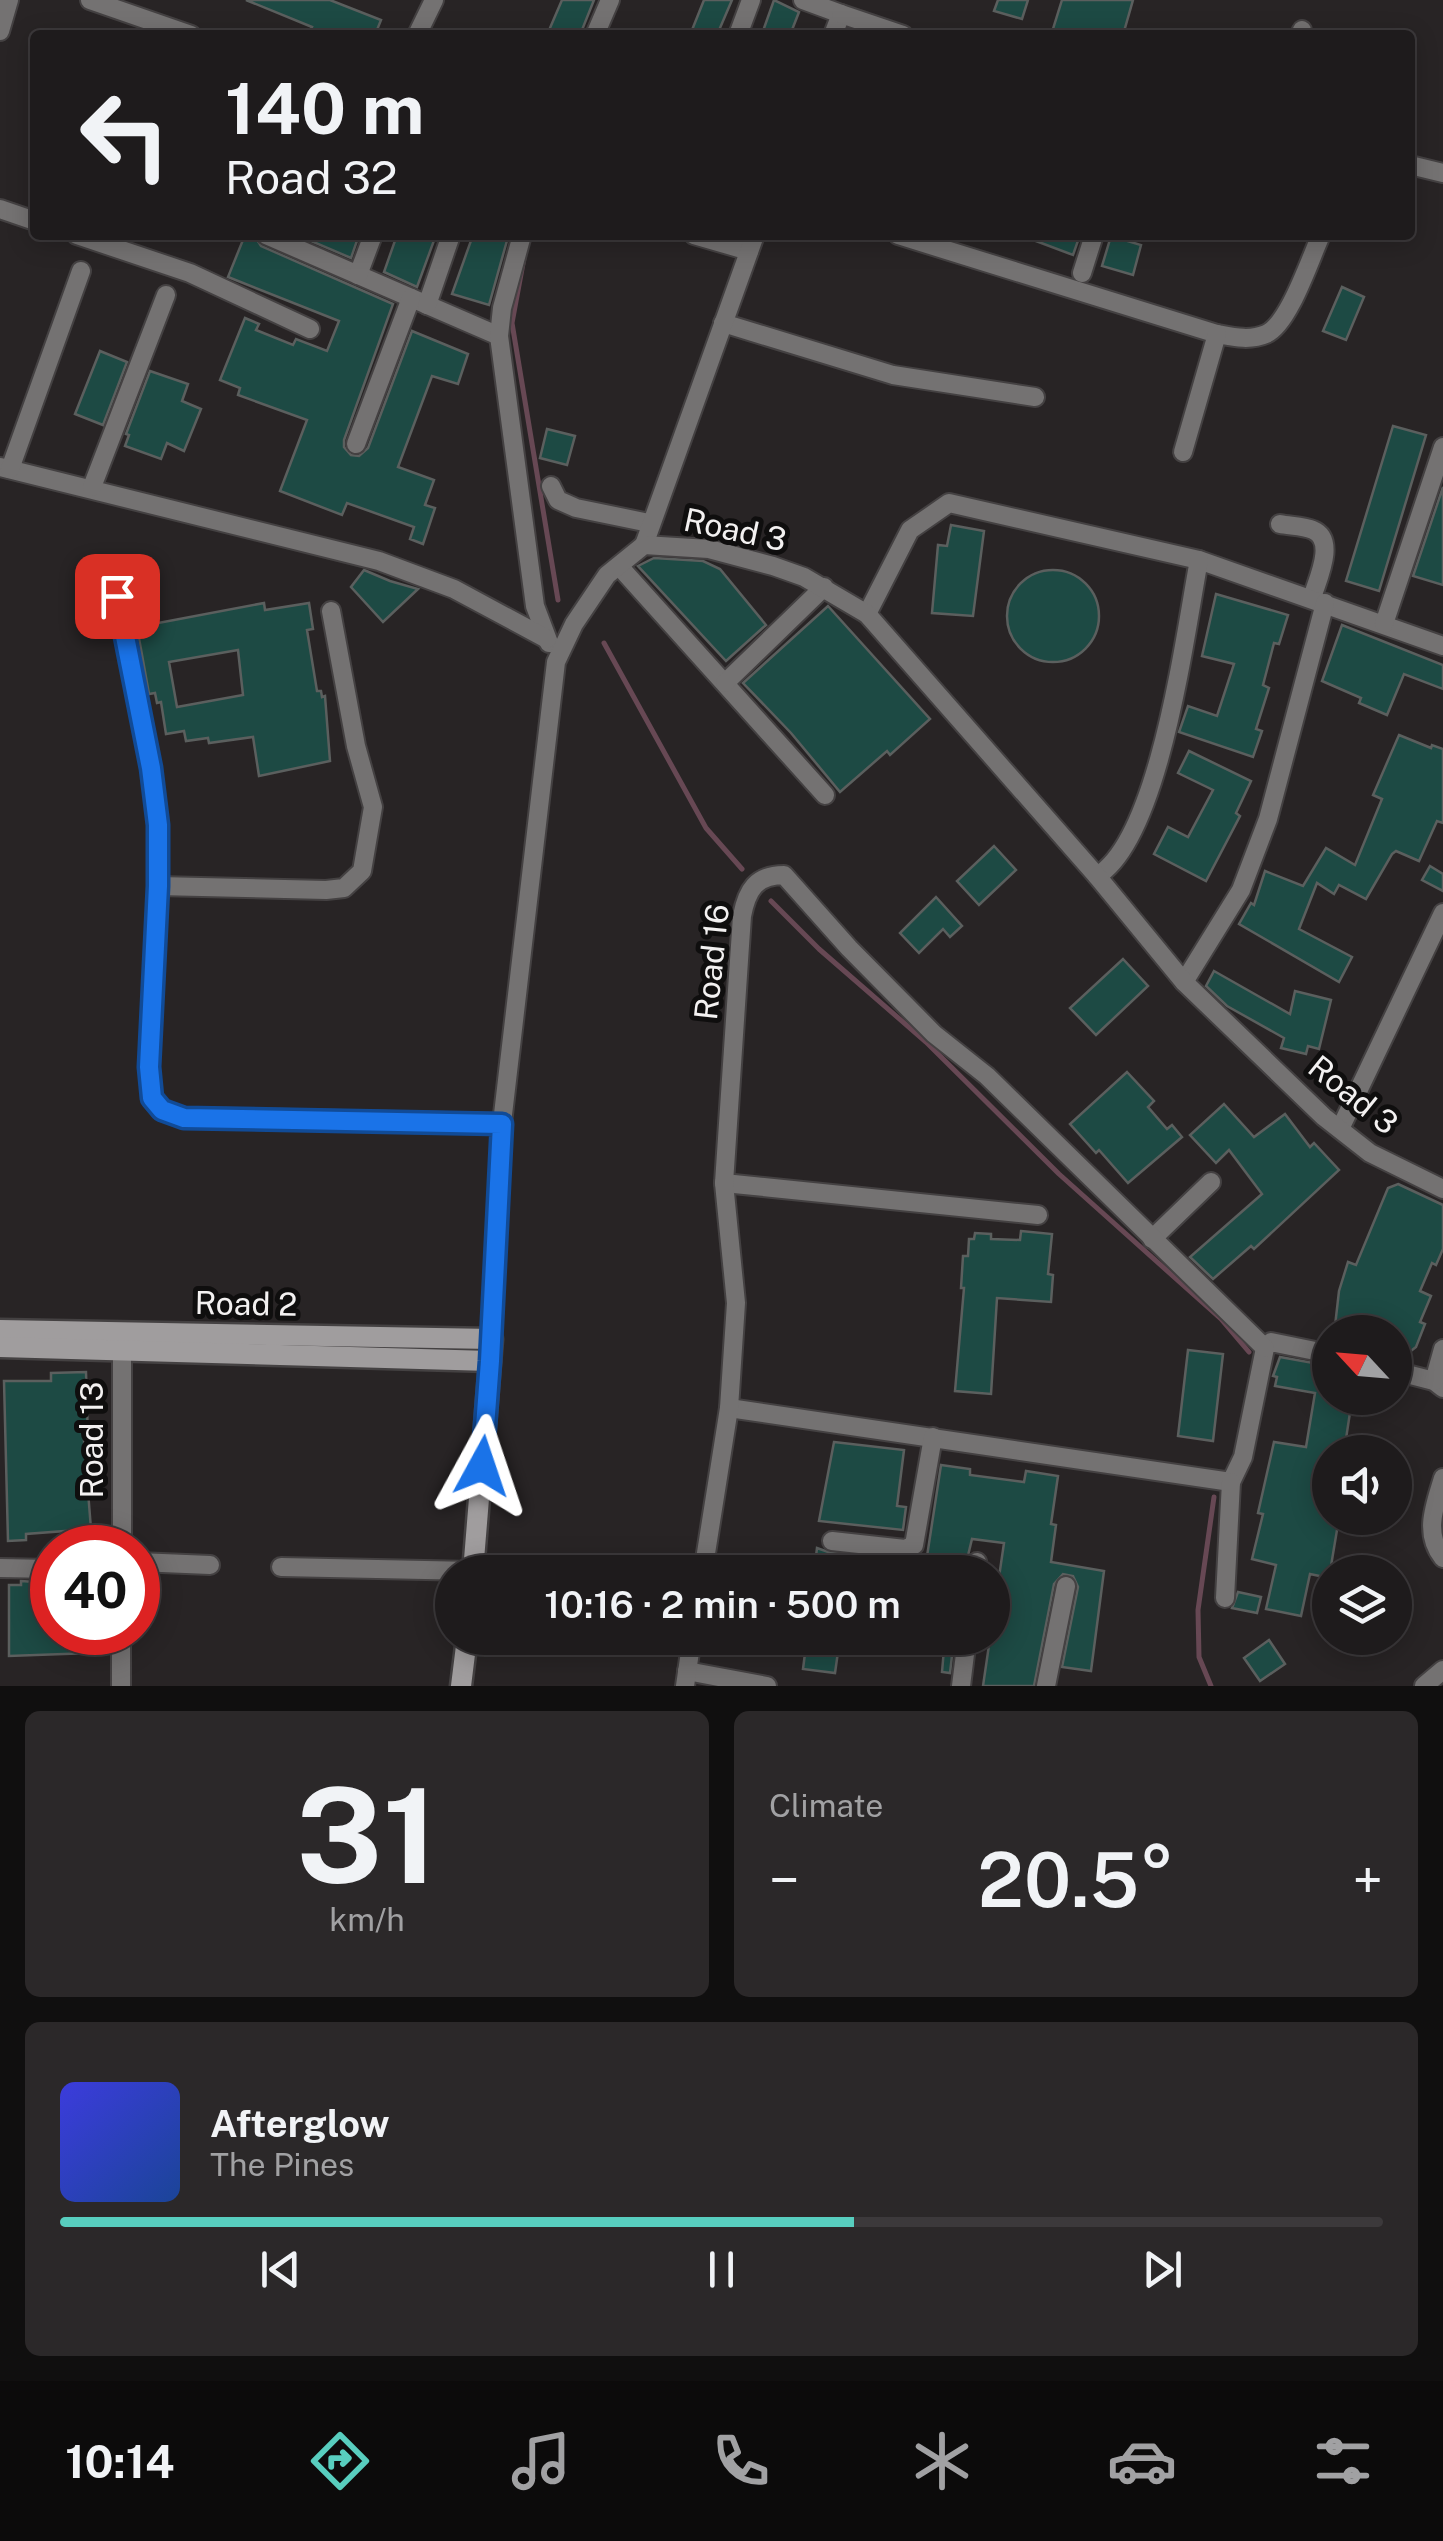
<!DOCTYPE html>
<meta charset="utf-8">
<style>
:root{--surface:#1e1b1c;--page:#2b2829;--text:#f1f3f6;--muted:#a1a1a3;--line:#3c393b;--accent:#58cebf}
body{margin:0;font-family:"Public Sans",sans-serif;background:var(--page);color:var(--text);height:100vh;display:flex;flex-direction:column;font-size:38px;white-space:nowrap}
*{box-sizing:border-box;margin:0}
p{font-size:32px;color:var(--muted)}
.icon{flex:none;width:55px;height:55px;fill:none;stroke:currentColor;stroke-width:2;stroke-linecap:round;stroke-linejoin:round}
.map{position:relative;height:1686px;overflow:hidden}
.sheet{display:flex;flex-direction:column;gap:25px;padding:25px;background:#100f0f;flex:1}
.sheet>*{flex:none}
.banner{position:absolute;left:30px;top:30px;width:1385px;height:210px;border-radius:10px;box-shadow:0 5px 25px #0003,0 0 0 2px var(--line);background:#1e1b1c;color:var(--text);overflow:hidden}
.needle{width:65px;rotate:296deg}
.tools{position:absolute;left:1312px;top:1315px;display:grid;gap:20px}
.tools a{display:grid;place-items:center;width:100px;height:100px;border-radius:50%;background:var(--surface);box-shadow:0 5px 25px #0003,0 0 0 2px var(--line);font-size:50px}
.speed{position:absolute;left:30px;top:1525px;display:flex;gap:20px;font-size:50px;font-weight:700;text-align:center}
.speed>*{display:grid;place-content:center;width:130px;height:130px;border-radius:50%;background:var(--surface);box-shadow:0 5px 25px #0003,0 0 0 2px var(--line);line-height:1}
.speed .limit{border:15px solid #d22;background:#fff;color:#111}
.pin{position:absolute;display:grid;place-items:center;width:85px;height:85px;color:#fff;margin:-42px;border-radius:20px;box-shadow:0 5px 15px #0006}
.me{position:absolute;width:110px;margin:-55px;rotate:5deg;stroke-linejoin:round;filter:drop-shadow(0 0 8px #0008)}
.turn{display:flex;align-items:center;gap:35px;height:210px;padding:0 30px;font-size:45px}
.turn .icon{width:130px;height:130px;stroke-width:2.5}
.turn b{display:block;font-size:70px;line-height:85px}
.big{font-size:75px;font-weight:600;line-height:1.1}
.sheet .widget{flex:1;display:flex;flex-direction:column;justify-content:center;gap:15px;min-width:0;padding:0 35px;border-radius:15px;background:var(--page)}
.sheet .dial{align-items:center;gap:0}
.dial b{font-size:130px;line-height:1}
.song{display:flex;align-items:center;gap:30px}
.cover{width:120px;height:120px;border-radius:15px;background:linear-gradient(135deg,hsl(240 70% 55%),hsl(220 70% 35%))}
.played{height:10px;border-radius:5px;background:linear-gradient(90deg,var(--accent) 60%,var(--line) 60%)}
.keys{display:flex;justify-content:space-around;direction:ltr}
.heat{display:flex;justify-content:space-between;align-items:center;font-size:55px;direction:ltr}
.sheet .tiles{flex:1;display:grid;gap:25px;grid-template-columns:1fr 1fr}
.widget:last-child{grid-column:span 2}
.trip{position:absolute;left:435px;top:1555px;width:575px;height:100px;border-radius:50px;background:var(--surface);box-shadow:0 5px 25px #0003,0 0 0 2px var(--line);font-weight:600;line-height:100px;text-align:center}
.tab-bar{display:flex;height:160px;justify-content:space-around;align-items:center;background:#0c0b0b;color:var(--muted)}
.tab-bar .icon{width:70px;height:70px}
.tab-bar .active{color:var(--accent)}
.tab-bar b{font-size:45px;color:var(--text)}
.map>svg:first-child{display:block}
</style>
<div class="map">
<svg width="1443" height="1686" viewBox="0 0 1443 1686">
<rect width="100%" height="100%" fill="#282425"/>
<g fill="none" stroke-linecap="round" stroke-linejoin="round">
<!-- stream -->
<g stroke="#674854" stroke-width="5">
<polyline points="524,258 512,323 558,600"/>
<polyline points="604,643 706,828 742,869"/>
<polyline points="771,901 819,949 926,1042 1059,1174 1221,1319 1249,1352"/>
<polyline points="1211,1686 1199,1657 1198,1610 1214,1497"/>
</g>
</g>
<!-- building -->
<g fill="#1d4a44" stroke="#5b5f5e" stroke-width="2.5" fill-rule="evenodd">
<polygon points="246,0 330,0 381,20 375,35 308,35 312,27"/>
<polygon points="562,0 594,0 580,35 547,35"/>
<polygon points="704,0 732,0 717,35 690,35"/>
<polygon points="774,0 799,12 790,35 763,31"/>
<polygon points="998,0 1028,0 1022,19 994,11"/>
<polygon points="1062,0 1133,0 1123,35 1073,35 1053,29"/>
<polygon points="245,235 254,235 261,246 393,304 344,440 344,447 351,455 359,456 368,448 412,331 468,354 458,384 432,376 398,467 434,480 425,505 435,508 423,544 410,539 414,527 347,503 342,515 280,491 307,420 238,395 240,388 220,380 245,318 259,324 256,330 293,345 296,339 327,351 339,321 228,277"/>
<polygon points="297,235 359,235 351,258"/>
<polygon points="397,235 436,235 417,287 384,272"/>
<polygon points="473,235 508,237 489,305 452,294"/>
<polygon points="1020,235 1080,235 1073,255"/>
<polygon points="1111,236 1141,245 1133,275 1102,266"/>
<polygon points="1342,287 1364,297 1346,340 1323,331"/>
<polygon points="100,351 127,362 103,425 75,414"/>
<polygon points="150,371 188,384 182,401 201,409 184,451 167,443 161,459 125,446 129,435 126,434"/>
<polygon points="1393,426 1426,435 1379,591 1346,581"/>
<polygon points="547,429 575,436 567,465 540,458"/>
<polygon points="1443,487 1443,585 1413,576"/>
<polygon points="951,525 984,531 973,616 932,613 938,545 947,546"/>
<polygon points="654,558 703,561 720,569 766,625 726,661 638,566"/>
<polygon points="364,570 390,581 418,589 383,622 351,587"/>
<circle cx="1053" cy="616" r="46"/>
<polygon points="1216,594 1288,615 1279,644 1274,643 1263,685 1269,688 1256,729 1262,731 1253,757 1179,732 1188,706 1217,716 1234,664 1202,656"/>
<path d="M264,603L265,610L309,603L313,629L307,630L317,691H321L322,697L325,696L330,761L259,776L253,737L209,743L208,738L186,741L184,731L166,734L161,702L157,703L155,693L149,694L137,627ZM238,650L243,695L177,707L169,662Z"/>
<polygon points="828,606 930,719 890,755 887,751 840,792 791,733 743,683"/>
<polygon points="1342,625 1443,665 1443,689 1404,674 1387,715 1359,703 1361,698 1322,681"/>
<polygon points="1399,735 1431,748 1432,745 1443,749 1443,823 1437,821 1419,861 1396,851 1392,854 1366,899 1339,885 1334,894 1317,883 1299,929 1352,957 1339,982 1239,924 1251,903 1254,905 1265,871 1303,886 1326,848 1355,865 1382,799 1373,795"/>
<polygon points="1189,751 1251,781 1236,813 1240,816 1206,881 1154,854 1168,827 1188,837 1213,790 1178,773"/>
<polygon points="994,846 1016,870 979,905 957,881"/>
<polygon points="1430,866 1443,874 1443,891 1422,880"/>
<polygon points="936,897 962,926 950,937 943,929 919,953 900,933"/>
<polygon points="1123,959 1148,986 1096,1035 1070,1008"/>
<polygon points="1214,971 1290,1014 1295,991 1331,1000 1319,1049 1308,1046 1306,1054 1281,1048 1284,1038 1227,1006 1206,986"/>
<polygon points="1127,1072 1154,1101 1148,1107 1167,1129 1172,1125 1182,1137 1128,1183 1099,1150 1096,1153 1070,1124"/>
<polygon points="1224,1104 1254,1137 1285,1114 1310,1147 1314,1143 1339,1170 1254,1249 1251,1246 1213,1279 1190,1257 1262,1194 1229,1150 1216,1163 1190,1135"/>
<polygon points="1398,1184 1443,1205 1443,1249 1436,1265 1432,1263 1420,1291 1431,1296 1420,1322 1425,1324 1416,1347 1407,1354 1395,1349 1395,1332 1345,1332 1346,1328 1335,1326 1339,1291 1348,1262 1356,1265 1388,1188"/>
<polygon points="1021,1231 1052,1234 1048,1274 1053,1275 1051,1302 997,1298 991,1394 955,1391 964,1288 961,1288 963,1256 968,1256 969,1239 974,1239 975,1233 991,1234 991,1239 1020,1240"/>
<polygon points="1188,1350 1223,1354 1213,1441 1178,1436"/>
<polygon points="1280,1357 1330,1366 1330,1398 1347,1398 1346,1405 1351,1406 1344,1452 1330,1452 1330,1518 1339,1518 1329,1578 1310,1574 1301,1616 1266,1609 1276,1565 1252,1559 1263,1514 1258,1513 1274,1442 1306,1447 1315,1393 1275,1386 1277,1377 1273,1376"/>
<polygon points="86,1372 88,1441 84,1441 91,1529 26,1534 26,1540 8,1541 4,1381 51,1381 51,1373"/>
<polygon points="834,1442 904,1450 897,1506 906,1507 903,1530 819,1521"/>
<polygon points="941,1465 970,1469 970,1475 1024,1482 1026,1471 1058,1476 1051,1524 1056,1525 1051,1562 1104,1571 1091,1671 1062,1667 1078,1587 1073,1576 1063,1574 1054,1584 1034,1686 983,1686 1004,1543 972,1539 964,1572 814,1572 817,1548 831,1553 926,1563"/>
<polygon points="21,1581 49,1583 48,1632 90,1632 91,1653 9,1656 9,1585 21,1585"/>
<polygon points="1238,1592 1261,1597 1257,1613 1232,1608"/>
<polygon points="807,1638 840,1638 835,1673 803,1669"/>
<polygon points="945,1638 954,1638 950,1673 942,1672"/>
<polygon points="1269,1640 1285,1664 1260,1681 1244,1658"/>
</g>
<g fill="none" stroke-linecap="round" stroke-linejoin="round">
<!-- street casing -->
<g stroke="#444142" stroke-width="22">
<g id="street">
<polyline points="90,0 191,35"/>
<polyline points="803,0 841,14 833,35"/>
<polyline points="841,14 903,35"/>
<polyline points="0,31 9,0"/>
<polyline points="417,35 434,0"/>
<polyline points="595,35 610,0"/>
<polyline points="738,35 751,0"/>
<polyline points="1300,35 1302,30"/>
<polyline points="1410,165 1443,173"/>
<polyline points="0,209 35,221"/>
<polyline points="77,235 190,273 310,329"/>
<polyline points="266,235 499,336"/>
<polyline points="522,235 502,308 499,336 535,606 549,643"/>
<polyline points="694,235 749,251"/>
<path d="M898,235L1217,334C1233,337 1250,341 1266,334C1289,324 1310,259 1321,235"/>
<polyline points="1082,273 1094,235"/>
<polyline points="358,275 373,235"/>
<polyline points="427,305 451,235"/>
<polyline points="723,323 893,375 1035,397"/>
<polyline points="356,444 411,298"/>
<polyline points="1183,452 1217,334"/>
<polyline points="0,467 379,561 454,589 547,639"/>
<polyline points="10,469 81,271"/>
<polyline points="551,486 558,500 576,508 649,523"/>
<polyline points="92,487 166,295"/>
<path d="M1280,524C1290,526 1304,526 1313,530C1337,540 1317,580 1312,598"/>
<polyline points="644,545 755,235"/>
<polyline points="619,566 825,795"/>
<polyline points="117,596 151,769 158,825 158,886 149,1067 152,1098 162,1110 184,1117 502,1123"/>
<polyline points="867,614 910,530 949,503 1199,560 1443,646"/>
<polyline points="1384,624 1443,447"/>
<polyline points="725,683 824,587"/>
<path d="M1097,876C1160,838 1185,633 1199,560"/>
<polyline points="158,886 326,890 344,888 362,871 373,807 356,746 331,611"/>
<polyline points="1184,982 1241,890 1268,819 1325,603"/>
<polyline points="1340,1129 1443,913"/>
<polyline points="724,1183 1038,1215"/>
<polyline points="1152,1239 1211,1182"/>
<polyline points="492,1339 502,1123 556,662 574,624 607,575 644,545 709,549 773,566 804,577 867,614 1097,876 1184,982 1324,1117 1370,1153 1443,1189"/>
<polyline points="1395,1371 1434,1381 1443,1388"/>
<polyline points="1434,1381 1443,1349"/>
<polyline points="729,1408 1231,1482 1243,1457 1265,1348 1271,1342 1330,1354"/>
<path d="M1443,1478C1435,1505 1423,1533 1443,1558"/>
<polyline points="832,1541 905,1549 914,1545 933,1437"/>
<polyline points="122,1548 122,1338"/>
<polyline points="138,1562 210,1565"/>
<polyline points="281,1567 473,1571"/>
<polyline points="0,1568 52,1569"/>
<path d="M703,1572L729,1408L736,1303L724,1183L742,916C747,890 756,875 784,875L849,948L934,1034L987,1076L1265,1348"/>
<polyline points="976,1572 977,1562"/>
<polyline points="1225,1598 1231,1482"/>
<polyline points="121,1632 121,1686"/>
<polyline points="687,1671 767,1686"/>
<polyline points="685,1686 692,1638"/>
<polyline points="961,1686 967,1638"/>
<polyline points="1046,1686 1066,1586"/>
<polyline points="1424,1686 1443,1670"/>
</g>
</g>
<!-- secondary casing -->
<g stroke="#444142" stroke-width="25">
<g id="secondary">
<polyline points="0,1330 492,1339 473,1572"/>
<polyline points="0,1347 490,1361"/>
<polyline points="461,1686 467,1638"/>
</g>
</g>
<!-- street -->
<use href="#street" stroke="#747272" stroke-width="18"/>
<!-- secondary -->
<use href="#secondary" stroke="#a09d9e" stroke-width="20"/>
</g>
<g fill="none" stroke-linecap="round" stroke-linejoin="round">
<!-- route casing -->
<g stroke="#114b97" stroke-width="25">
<polyline id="route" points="117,596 151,768 158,825 158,886 149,1067 152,1098 162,1110 184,1118 502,1124 490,1361 482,1466"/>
</g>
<!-- route -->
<use href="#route" stroke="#1a73e8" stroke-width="18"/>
</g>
<g text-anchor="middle" stroke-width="10" stroke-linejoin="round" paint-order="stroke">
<!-- street labels -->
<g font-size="32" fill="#f3f1f1" stroke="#0f0e0e">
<text transform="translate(735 530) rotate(12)" y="11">Road 3</text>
<text transform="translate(712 962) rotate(-84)" y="11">Road 16</text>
<text transform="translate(1353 1095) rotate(39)" y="11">Road 3</text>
<text transform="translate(246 1304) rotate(1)" y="11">Road 2</text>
<text transform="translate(92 1440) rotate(-90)" y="11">Road 13</text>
</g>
</g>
</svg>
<div class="tools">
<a><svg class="needle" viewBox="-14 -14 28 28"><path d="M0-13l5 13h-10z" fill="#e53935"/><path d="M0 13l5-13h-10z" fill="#a1a1a3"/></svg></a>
<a><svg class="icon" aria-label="sound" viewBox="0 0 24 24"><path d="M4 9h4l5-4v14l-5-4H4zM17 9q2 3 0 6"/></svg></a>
<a><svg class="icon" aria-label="layers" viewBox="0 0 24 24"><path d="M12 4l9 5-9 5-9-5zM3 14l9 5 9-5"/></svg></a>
</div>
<div class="speed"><div class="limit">40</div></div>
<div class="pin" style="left:117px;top:596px;background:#d93025"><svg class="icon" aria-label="arrive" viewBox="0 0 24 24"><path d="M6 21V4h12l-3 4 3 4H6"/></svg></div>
<svg class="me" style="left:482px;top:1466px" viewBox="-20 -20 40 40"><path d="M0-17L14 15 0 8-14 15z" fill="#1a73e8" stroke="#fff" stroke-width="4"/></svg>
<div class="trip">10:16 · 2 min · 500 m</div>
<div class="banner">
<div class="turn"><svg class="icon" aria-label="left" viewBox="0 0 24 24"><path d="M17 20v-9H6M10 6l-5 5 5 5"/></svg><div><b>140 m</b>Road 32</div></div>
</div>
</div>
<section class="sheet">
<div class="tiles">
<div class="widget dial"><b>31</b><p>km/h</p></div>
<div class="widget"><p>Climate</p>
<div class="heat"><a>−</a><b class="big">20.5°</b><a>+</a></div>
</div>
<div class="widget">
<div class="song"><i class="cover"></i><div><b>Afterglow</b><p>The Pines</p></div></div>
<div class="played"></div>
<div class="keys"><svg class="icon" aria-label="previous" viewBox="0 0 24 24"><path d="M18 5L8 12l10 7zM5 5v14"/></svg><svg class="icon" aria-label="pause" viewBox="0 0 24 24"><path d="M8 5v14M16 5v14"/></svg><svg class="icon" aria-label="next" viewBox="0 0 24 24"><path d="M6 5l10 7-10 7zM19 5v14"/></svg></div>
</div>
</div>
</section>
<nav class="tab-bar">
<b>10:14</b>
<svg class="icon active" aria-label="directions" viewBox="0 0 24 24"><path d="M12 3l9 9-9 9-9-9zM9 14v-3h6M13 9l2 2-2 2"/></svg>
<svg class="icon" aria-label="music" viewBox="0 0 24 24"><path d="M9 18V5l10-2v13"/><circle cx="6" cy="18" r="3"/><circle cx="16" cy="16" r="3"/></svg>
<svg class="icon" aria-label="phone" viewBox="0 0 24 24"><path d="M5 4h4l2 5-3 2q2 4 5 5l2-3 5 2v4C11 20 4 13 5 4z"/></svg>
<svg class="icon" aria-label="climate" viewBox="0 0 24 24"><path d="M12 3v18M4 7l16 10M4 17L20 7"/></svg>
<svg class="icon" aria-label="car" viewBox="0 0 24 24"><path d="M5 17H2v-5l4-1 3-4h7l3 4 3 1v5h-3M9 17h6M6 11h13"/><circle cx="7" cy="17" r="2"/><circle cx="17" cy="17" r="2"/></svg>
<svg class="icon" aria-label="filters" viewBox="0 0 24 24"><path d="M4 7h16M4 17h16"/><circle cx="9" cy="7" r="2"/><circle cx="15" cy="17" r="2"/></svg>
</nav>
